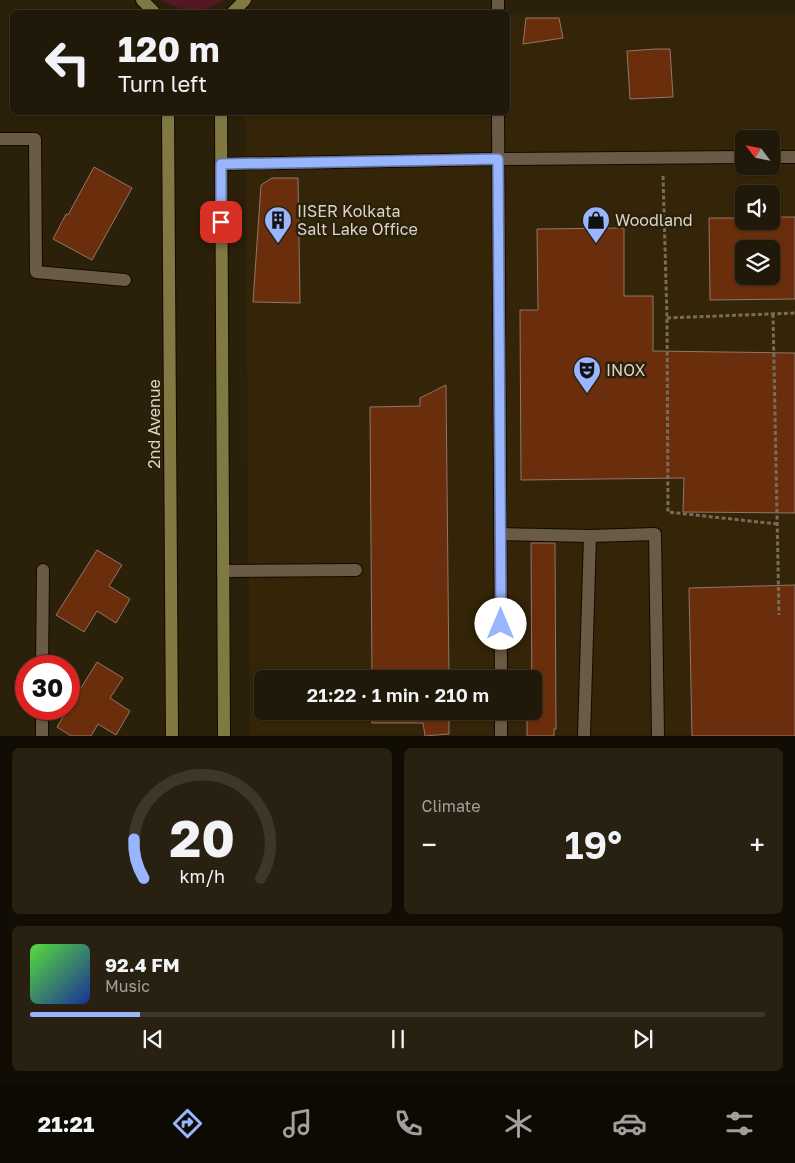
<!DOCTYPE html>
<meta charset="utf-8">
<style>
:root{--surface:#201808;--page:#282112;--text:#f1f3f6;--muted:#a2a09c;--line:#3d3729;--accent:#99b5fd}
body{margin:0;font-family:"Golos Text",sans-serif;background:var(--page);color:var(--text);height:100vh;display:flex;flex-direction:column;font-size:19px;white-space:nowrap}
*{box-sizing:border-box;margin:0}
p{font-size:16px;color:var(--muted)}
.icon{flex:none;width:28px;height:28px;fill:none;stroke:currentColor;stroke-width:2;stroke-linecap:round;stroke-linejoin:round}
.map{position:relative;height:736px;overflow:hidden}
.drawer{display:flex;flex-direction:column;gap:12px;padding:12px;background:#120d04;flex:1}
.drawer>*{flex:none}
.banner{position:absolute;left:10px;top:10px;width:500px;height:105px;border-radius:8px;box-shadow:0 1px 4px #0004,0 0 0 1px var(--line);background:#201808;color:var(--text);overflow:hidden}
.needle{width:32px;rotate:302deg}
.fabs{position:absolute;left:735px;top:130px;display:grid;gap:10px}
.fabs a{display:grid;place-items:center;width:45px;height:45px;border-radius:8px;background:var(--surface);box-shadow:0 1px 4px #0004,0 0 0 1px var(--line);font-size:25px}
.speed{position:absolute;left:15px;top:655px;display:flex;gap:10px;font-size:25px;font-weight:700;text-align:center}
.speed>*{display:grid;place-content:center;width:65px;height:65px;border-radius:50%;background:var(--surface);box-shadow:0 1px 4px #0004,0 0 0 1px var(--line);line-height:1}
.speed .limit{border:8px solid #d22;background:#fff;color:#111}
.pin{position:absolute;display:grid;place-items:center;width:42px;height:42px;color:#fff;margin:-21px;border-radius:10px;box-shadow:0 2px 8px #0006}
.me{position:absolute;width:55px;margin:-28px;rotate:0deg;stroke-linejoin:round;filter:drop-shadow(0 0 4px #0008)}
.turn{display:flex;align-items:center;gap:18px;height:105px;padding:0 25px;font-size:22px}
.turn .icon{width:65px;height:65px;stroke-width:2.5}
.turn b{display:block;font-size:35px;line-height:42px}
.big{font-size:38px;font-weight:600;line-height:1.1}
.drawer .card{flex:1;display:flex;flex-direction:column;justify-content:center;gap:8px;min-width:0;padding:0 18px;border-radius:8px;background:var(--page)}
.drawer .dial{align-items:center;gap:0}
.dial svg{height:130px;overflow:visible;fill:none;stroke:var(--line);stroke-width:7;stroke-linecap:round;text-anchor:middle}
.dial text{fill:var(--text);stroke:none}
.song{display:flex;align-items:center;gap:15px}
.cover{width:60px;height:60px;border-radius:8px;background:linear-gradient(135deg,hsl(110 70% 55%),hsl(230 70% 35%))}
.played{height:5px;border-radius:2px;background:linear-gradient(90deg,var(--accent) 15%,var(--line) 15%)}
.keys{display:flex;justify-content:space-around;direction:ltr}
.heat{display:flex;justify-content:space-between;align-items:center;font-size:28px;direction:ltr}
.drawer .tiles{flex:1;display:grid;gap:12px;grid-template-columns:1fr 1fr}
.card:last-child{grid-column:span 2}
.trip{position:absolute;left:254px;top:670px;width:288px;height:50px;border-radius:8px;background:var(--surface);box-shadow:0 1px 4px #0004,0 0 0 1px var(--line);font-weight:600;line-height:50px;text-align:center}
.tabs{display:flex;height:80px;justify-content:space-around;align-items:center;background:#0d0a03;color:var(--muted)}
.tabs .icon{width:35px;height:35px}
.tabs .current{color:var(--accent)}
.tabs b{font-size:22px;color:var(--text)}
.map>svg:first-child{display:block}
</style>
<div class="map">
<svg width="795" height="736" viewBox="0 0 795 736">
<rect width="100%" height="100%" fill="#2b200a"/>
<!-- built -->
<path fill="#342508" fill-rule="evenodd" d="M508,15H795V735H250L245,113L508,112ZM744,139H771V166H744ZM744,194H771V221H744ZM744,249H771V276H744ZM262,679H532V711H262Z"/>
<!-- green -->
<path fill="#541825" d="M161,0H224C199,15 186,13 161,0Z"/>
<!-- building -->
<g fill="#6b2e0c" stroke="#91766a" fill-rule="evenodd">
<polygon points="526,18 559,18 563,38 523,44"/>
<polygon points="656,49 670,49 673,97 630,99 627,51"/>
<polygon points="94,167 132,188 92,260 53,239 66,214 68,215"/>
<polygon points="272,178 298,178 300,303 253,302 261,185"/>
<path d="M771,217H795V299L710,300L709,218H744V221H771ZM744,249H771V276H744Z"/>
<polygon points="624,228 624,296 653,296 653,351 795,353 795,513 683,512 684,478 521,480 520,310 538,310 537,229"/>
<polygon points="446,385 449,679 372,679 370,407 420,406 420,398"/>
<polygon points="531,543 555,543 556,729 554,729 554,736 527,736 527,716 531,716 531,711 532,711"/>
<polygon points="97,550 122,565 109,586 130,599 116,623 97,611 84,632 56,615"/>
<polygon points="795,585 795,736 692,736 689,588"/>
<polygon points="97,662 123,678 110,698 130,711 116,735 98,724 91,736 71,736 57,727"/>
<polygon points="372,711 449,711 449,734 425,736 423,723 372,723"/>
</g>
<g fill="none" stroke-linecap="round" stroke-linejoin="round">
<!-- lane casing -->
<g stroke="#140900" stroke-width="14">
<g id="lane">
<polyline points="0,139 35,139 36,272 125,280"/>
<polyline points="501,534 590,536 655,534 658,736"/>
<polyline points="223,571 356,570"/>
<polyline points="42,666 43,570"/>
<polyline points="42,736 42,709"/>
<polyline points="584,736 590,536"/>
</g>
</g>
<!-- street casing -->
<g stroke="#140900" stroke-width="14">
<g id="street">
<polyline points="498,0 498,12"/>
<polyline points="498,112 501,679"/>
<polyline points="771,157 795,157"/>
<polyline points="221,164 498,159 744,157"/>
<polyline points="501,711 501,736"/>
</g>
</g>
<!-- secondary casing -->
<g stroke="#140900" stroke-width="14">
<g id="secondary">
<polyline points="142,0 154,12"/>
<polyline points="233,12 245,0"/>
<polyline points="168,112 172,736"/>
<polyline points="221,112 224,736"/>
</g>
</g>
<!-- path -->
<g stroke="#776d5b" stroke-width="3" stroke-dasharray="4 2.5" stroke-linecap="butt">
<polyline points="663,176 667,318 668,512 777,524"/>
<polyline points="773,314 779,615"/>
<polyline points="667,318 795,313"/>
</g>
<!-- lane -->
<use href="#lane" stroke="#695b45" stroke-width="12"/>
<!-- street -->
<use href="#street" stroke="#695b45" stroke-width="12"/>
<!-- secondary -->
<use href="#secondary" stroke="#807a42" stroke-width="12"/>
</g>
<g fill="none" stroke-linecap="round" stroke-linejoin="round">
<!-- route casing -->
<g stroke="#6376a4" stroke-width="12">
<polyline id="route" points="221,222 221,164 498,159 501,624"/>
</g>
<!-- route -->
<use href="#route" stroke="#99b5fd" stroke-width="9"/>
</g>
<!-- icons -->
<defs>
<g id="building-pin" transform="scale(1.4375)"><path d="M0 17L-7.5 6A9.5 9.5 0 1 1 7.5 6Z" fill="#99b5fd" stroke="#2b200a"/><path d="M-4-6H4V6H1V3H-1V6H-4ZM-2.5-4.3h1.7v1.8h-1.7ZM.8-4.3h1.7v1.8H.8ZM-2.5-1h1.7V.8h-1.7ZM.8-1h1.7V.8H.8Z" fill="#111"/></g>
<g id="shop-pin" transform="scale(1.4375)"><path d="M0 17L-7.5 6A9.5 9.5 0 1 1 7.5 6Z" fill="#99b5fd" stroke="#2b200a"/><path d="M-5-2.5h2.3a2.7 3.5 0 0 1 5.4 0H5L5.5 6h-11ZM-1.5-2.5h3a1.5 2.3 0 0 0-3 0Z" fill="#111"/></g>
<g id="theatre-pin" transform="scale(1.4375)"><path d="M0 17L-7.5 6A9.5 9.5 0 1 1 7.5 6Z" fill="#99b5fd" stroke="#2b200a"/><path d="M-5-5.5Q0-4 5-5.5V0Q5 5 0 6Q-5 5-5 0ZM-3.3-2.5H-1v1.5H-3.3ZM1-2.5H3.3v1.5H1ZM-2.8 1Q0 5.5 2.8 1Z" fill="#111"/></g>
</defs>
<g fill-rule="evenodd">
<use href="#building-pin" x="278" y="220"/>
<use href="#shop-pin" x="596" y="220"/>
<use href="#theatre-pin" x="587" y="370"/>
</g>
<g text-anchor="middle" stroke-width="5" stroke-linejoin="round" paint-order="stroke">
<!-- poi labels -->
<g font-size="16" fill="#dcd4c8" stroke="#2b200a" text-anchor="start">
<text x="297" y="217">IISER Kolkata<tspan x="297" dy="18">Salt Lake Office</tspan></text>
<text x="615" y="226">Woodland</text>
<text x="606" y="376">INOX</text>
</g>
<!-- street labels -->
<g font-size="16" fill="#dcd4c8" stroke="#2b200a">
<text transform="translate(154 424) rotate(-90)" y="6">2nd Avenue</text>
</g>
</g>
</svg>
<div class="fabs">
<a><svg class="needle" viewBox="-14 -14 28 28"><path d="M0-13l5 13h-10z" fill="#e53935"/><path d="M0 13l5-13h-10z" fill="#a2a09c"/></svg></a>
<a><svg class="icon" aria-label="sound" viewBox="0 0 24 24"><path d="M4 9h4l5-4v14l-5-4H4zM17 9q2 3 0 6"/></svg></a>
<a><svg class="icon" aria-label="layers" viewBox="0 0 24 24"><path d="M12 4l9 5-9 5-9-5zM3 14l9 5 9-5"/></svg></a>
</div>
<div class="speed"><div class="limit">30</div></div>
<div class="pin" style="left:221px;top:222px;background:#d93025"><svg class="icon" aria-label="arrive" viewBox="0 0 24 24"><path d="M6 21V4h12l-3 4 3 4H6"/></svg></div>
<svg class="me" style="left:501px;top:624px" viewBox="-20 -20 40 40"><circle r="19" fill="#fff"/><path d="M0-13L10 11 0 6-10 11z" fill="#99b5fd"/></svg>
<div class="trip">21:22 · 1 min · 210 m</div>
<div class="banner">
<div class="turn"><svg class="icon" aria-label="left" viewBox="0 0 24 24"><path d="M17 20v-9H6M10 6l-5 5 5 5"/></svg><div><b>120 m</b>Turn left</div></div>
</div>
</div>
<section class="drawer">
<div class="tiles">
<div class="card dial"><svg viewBox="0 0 100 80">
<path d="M14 69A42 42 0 1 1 86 69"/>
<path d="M14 69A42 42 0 0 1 8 45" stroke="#99b5fd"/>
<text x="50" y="56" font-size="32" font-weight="700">20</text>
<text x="50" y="72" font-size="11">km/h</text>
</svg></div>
<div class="card"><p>Climate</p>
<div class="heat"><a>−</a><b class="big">19°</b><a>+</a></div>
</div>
<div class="card">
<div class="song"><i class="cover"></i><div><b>92.4 FM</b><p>Music</p></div></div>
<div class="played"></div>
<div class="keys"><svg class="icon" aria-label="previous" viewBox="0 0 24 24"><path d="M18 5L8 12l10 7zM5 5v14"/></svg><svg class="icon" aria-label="pause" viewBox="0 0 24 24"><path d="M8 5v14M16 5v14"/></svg><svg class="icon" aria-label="next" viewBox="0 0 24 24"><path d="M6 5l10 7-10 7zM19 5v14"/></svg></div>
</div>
</div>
</section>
<nav class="tabs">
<b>21:21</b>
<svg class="icon current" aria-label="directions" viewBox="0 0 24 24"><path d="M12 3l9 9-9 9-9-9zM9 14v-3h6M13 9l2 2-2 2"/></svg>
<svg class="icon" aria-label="music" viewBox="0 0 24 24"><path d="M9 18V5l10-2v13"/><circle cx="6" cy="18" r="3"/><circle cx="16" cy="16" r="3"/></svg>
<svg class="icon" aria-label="phone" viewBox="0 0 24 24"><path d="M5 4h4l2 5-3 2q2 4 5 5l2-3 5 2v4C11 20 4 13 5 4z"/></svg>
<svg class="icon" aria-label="climate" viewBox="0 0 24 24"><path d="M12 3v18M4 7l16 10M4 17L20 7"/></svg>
<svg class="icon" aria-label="car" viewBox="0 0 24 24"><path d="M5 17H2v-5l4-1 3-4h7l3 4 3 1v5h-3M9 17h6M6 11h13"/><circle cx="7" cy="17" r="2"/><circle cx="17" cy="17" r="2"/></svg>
<svg class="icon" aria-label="filters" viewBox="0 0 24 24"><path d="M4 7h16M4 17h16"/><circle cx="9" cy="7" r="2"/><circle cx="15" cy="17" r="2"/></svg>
</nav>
